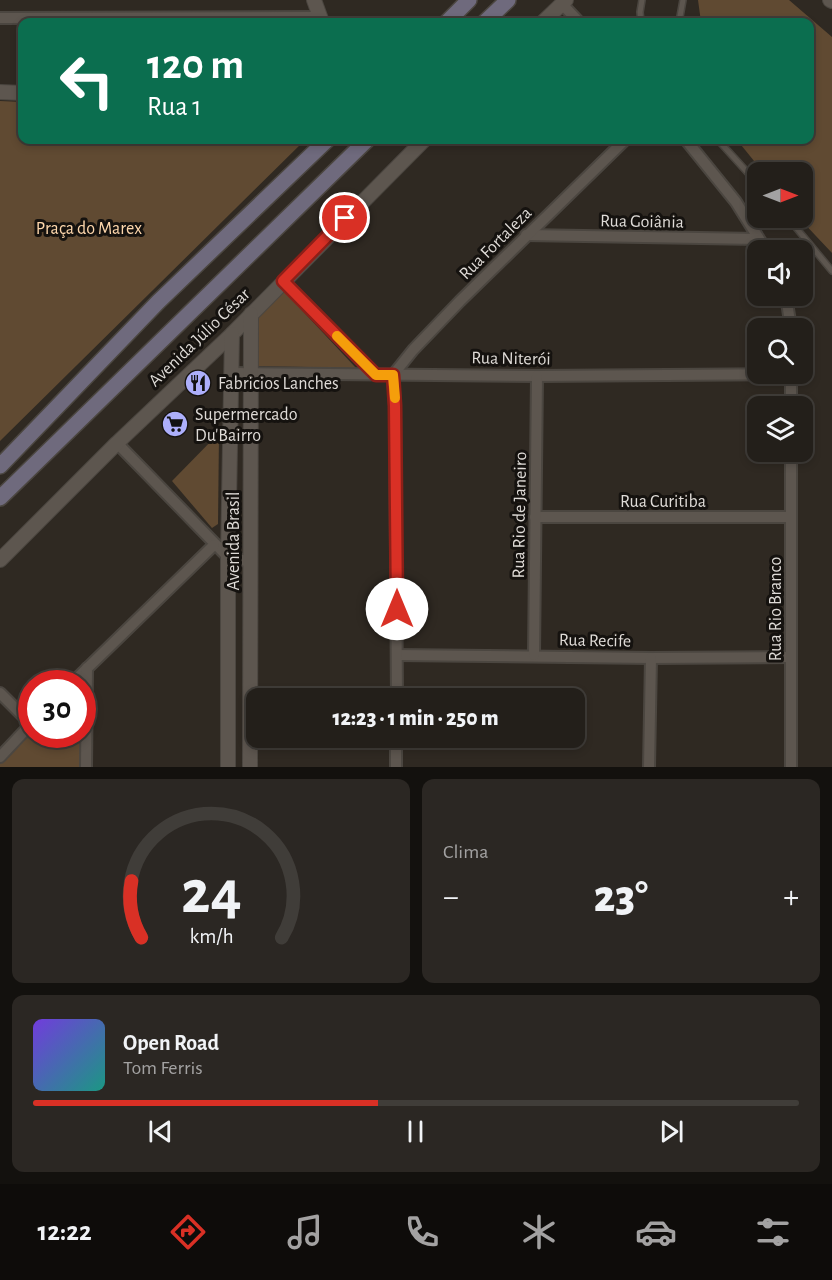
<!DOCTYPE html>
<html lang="pt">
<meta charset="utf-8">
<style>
:root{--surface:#231f1a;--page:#2b2723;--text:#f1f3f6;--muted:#a3a2a2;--line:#403d39;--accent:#d93025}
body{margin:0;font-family:"Alegreya Sans",sans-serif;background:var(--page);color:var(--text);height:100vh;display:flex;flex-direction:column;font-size:22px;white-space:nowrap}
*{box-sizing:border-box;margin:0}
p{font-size:20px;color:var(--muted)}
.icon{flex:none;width:33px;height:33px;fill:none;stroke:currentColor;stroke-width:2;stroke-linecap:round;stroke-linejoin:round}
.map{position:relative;height:767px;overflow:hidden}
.details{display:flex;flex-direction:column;gap:12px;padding:12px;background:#13110e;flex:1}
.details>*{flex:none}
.guide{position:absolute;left:18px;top:18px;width:796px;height:126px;border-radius:12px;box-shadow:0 3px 9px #0003,0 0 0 2px var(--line);background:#0b6e4f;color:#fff;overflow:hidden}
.needle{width:39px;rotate:90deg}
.tools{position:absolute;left:747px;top:162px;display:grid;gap:12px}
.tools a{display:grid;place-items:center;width:66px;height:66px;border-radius:12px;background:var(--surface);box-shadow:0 3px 9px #0003,0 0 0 2px var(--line);font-size:30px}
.speed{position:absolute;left:18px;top:670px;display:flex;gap:12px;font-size:30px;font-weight:700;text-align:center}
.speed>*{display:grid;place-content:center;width:78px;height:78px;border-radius:50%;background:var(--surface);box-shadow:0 3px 9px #0003,0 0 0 2px var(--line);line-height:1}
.speed .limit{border:9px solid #d22;background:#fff;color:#111}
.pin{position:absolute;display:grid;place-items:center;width:51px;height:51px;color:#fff;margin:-26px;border:3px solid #fff;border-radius:50%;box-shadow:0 2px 6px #0007}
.me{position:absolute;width:66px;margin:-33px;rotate:0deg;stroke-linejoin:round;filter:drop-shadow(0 0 4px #0008)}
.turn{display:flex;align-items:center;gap:21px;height:126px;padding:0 30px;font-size:27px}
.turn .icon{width:78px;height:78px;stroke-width:2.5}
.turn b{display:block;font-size:42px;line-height:51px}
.big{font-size:45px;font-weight:800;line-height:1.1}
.details .widget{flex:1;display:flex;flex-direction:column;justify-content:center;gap:9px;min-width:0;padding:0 21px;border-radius:12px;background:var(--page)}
.details .dial{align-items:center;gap:0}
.dial svg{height:156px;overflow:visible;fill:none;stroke:var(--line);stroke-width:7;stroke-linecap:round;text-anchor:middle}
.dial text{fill:var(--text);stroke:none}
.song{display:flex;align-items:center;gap:18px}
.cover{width:72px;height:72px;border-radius:9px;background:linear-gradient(135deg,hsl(260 70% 55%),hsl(170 70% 35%))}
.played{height:6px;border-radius:3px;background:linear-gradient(90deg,var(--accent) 45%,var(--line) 45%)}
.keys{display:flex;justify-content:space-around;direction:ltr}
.heat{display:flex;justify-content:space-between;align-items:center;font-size:33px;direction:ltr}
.details .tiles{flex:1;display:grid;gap:12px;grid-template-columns:1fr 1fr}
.widget:last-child{grid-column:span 2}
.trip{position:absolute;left:246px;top:688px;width:339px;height:60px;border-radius:12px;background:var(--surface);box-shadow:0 3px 9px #0003,0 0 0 2px var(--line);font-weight:800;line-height:60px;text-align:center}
.tab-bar{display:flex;height:96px;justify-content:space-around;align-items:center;background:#0e0c0a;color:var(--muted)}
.tab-bar .icon{width:42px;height:42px}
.tab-bar .current{color:var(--accent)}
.tab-bar b{font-size:27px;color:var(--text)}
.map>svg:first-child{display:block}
</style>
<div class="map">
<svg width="832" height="767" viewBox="0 0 832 767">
<rect width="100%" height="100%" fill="#2f2922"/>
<!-- green -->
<g fill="#604a32">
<polygon points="698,0 789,0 832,37 832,253 799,218 802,218 802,172 763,172 737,140 810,140 810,22 701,22"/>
<polygon points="0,101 22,102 22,140 305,140 0,441"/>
<polygon points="283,290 356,368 258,366 257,316"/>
<polygon points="219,433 218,524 212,528 172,481"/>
<polygon points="88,673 86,767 0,767 0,758 31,727 32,735 82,735 82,684 76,684"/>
</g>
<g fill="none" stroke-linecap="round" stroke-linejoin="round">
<!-- service casing -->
<g stroke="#4b4640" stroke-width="8">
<g id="service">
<polyline points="641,22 640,12 642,0"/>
<polyline points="679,22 683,0"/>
<polyline points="718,140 758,184"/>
<polyline points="788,218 832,271"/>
</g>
</g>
<!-- minor casing -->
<g stroke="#4b4640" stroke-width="14">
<g id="minor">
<polyline points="562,4 579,22"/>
<polyline points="0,18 319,17"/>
<polyline points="686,140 736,202 766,250"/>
<polyline points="526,235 758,239"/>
<polyline points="283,281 376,375"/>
<polyline points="786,296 791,328"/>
<polyline points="231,373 537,376 791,374"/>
<polyline points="791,374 791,406"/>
<polyline points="117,443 228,557 251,562"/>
<polyline points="535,517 791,517"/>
<polyline points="397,655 651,658 791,657"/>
<polyline points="534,655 537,376"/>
<polyline points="71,684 214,545"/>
<polyline points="0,693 31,724"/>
<polyline points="397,699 395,406 393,375 413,350 460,301 625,140"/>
<polyline points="0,757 32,723"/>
<polyline points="86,767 87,668"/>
<polyline points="396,767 396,738"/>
<polyline points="649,767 651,658"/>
<polyline points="791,767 791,452"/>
</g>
</g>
<!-- tertiary casing -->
<g stroke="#4b4640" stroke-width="16">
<g id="tertiary">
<polyline points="314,0 322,22"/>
<polyline points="830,0 832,1"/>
<polyline points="543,22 566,0"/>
<polyline points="0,92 22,93"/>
<polyline points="0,560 117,443 232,334 424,140"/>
<polyline points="228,767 228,557 232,334"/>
<polyline points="250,767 251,314"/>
</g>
</g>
<!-- secondary casing -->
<g stroke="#4b4640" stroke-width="18">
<g id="secondary">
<polyline points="447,22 469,0"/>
<polyline points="485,22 508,0"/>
<polyline points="0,466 158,302 327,140"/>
<polyline points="0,498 367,140"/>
</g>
</g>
<!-- service -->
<use href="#service" stroke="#5d564f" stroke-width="5"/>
<!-- minor -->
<use href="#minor" stroke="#5d564f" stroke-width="10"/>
<!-- tertiary -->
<use href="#tertiary" stroke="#5d564f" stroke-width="14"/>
<!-- secondary -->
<use href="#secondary" stroke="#6f6a7d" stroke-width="15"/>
</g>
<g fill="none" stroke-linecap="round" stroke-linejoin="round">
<!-- route casing -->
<g stroke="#8d1f18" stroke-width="15">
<polyline id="route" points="345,218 283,281 376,375 393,375 395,406 397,609"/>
</g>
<!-- route -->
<use href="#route" stroke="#d93025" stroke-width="10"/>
<!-- slow -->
<polyline stroke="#f59e0b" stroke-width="10" points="337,336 376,375 393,375 395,398"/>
</g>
<!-- icons -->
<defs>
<g id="restaurant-disc" transform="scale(1.35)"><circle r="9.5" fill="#adaffb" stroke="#15120f"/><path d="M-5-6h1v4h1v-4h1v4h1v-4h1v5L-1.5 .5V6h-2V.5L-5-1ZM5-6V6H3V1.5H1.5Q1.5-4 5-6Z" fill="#111"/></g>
<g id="supermarket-disc" transform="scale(1.35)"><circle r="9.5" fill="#adaffb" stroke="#15120f"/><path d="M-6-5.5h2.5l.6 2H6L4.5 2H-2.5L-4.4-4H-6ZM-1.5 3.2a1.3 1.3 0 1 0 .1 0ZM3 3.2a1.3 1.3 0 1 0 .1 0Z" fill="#111"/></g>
</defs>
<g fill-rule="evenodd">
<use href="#restaurant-disc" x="198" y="383"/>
<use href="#supermarket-disc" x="175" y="424"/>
</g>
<g text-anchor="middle" stroke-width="6" stroke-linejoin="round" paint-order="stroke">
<!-- street labels -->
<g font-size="18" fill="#dfdbd7" stroke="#15120f">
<text transform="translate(642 221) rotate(1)" y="6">Rua Goiânia</text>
<text transform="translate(495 243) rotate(-45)" y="6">Rua Fortaleza</text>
<text transform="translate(199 337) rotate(-44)" y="6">Avenida Júlio César</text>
<text transform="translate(511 358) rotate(1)" y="6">Rua Niterói</text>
<text x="663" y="507">Rua Curitiba</text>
<text transform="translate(519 515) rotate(-89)" y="6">Rua Rio de Janeiro</text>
<text transform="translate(233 541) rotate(-90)" y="6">Avenida Brasil</text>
<text transform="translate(775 609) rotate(-90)" y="6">Rua Rio Branco</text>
<text transform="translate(595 640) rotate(1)" y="6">Rua Recife</text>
</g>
<!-- park labels -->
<g font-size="18" fill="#fed7ac" stroke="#15120f">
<text x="89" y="234">Praça do Marex</text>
</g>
<!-- poi labels -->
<g font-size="18" fill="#dfdbd7" stroke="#15120f" text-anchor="start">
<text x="218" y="389">Fabricios Lanches</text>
<text x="195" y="420">Supermercado<tspan x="195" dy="21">Du'Bairro</tspan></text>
</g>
</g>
</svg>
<div class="tools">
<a><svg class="needle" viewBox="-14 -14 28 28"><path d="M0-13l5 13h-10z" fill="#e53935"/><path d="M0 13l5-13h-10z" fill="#a3a2a2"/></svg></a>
<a><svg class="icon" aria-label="sound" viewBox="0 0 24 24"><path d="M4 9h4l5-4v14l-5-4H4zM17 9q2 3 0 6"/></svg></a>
<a><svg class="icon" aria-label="search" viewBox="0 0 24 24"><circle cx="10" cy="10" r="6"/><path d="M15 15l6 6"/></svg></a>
<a><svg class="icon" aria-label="layers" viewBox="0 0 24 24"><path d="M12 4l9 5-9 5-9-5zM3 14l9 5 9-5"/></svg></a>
</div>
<div class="speed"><div class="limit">30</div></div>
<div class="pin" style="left:345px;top:218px;background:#d93025"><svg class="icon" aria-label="arrive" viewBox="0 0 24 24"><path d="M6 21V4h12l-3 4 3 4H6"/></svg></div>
<svg class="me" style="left:397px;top:609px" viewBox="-20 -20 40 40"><circle r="19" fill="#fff"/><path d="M0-13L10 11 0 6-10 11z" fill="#d93025"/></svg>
<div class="trip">12:23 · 1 min · 250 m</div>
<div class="guide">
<div class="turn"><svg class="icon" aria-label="left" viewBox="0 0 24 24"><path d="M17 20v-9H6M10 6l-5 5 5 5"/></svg><div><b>120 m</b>Rua 1</div></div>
</div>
</div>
<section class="details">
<div class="tiles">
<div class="widget dial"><svg viewBox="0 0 100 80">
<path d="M14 69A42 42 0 1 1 86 69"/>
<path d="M14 69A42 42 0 0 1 9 40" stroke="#d93025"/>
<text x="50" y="56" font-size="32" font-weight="700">24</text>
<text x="50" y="72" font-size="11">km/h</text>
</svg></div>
<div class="widget"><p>Clima</p>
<div class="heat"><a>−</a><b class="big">23°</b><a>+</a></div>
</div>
<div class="widget">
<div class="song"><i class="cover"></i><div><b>Open Road</b><p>Tom Ferris</p></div></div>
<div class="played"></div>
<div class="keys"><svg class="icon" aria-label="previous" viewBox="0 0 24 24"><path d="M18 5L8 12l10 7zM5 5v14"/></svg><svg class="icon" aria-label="pause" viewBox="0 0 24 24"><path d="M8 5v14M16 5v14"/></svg><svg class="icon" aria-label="next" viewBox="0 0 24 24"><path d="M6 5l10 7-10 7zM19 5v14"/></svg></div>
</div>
</div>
</section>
<nav class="tab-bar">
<b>12:22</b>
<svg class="icon current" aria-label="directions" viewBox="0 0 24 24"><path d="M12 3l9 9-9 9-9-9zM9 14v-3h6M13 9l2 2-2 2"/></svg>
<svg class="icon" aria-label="music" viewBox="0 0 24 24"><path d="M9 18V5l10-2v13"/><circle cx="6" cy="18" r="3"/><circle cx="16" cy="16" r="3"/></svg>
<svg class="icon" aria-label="phone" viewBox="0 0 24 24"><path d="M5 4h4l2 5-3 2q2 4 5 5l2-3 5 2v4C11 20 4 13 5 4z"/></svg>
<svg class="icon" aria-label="climate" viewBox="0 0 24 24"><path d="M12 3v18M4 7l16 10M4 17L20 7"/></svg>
<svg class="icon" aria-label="car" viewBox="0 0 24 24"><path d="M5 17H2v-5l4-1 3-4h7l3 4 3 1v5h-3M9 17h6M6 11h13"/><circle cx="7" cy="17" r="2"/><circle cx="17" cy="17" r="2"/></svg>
<svg class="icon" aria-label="filters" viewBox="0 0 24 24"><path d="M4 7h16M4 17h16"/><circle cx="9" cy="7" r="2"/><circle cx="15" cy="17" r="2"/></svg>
</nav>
